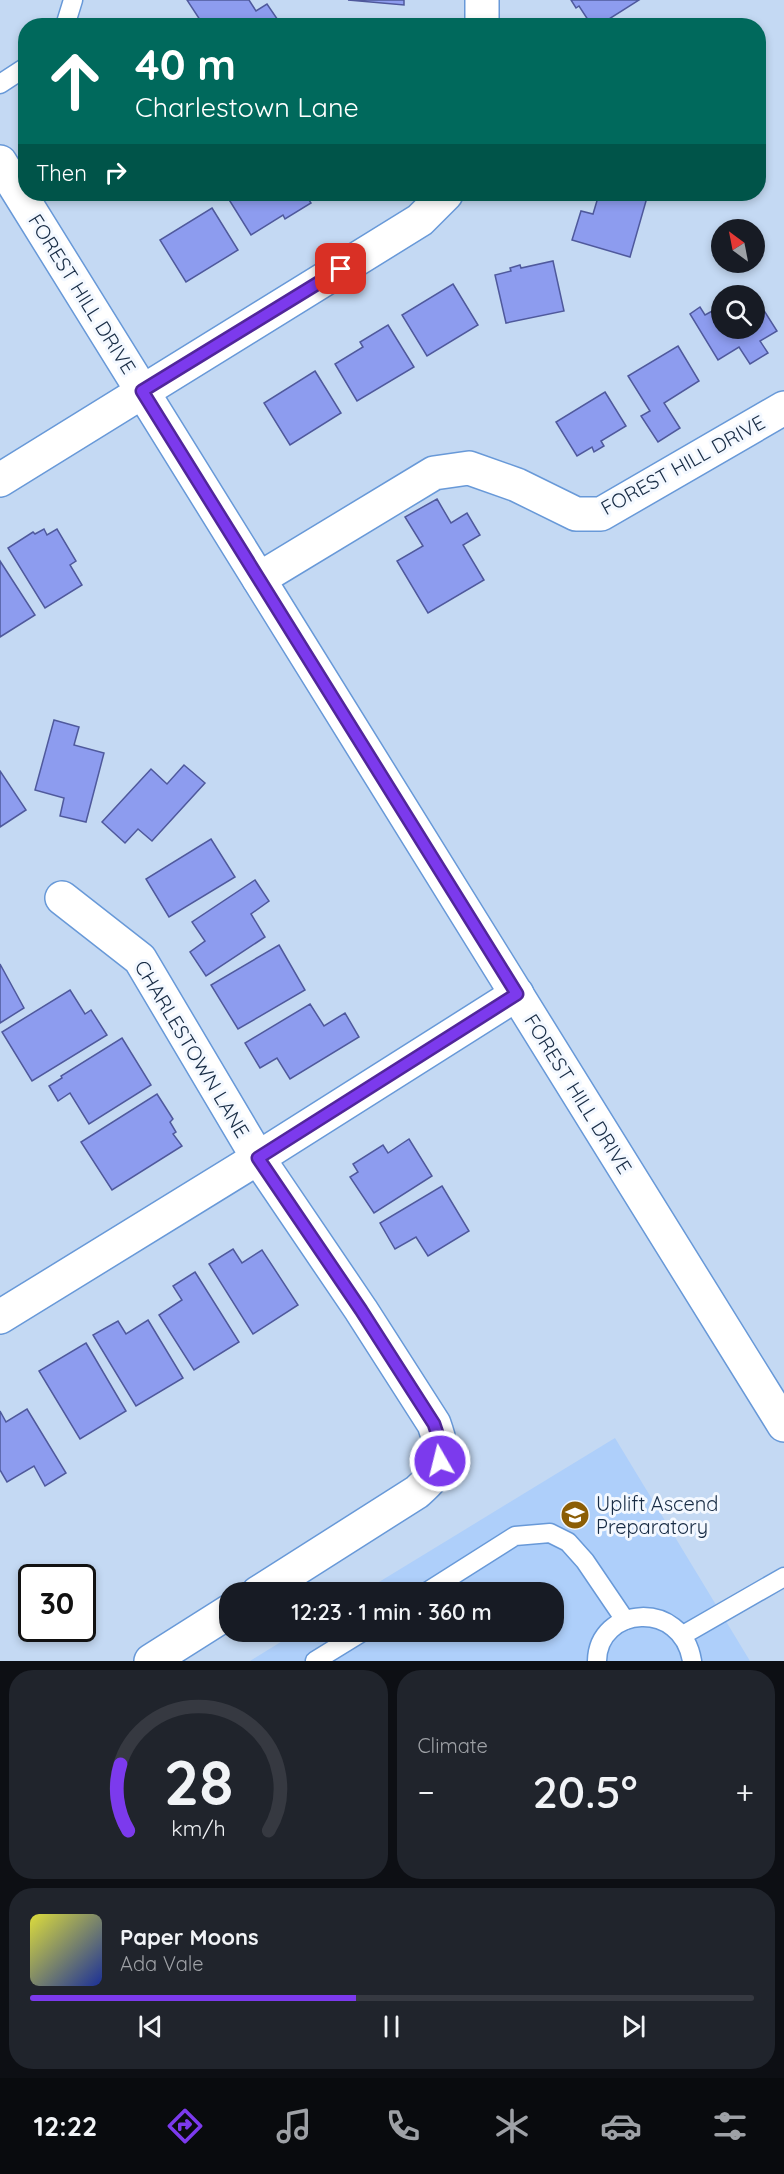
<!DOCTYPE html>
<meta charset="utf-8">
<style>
:root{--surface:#171b24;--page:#20242c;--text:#f1f3f6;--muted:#9ea1a6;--line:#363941;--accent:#7c3aed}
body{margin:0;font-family:Quicksand,sans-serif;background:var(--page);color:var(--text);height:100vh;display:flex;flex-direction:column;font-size:22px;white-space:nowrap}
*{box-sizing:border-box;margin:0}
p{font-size:20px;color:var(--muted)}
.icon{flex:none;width:33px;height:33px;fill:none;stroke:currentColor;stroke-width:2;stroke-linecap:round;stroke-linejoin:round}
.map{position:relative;height:1661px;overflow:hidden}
.drawer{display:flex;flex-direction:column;gap:9px;padding:9px;background:#0d0f14;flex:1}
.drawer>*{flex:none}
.top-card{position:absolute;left:18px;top:18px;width:748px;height:183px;border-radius:24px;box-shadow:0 3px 9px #0003;background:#00695c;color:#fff;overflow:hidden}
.needle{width:39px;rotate:328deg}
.fabs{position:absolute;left:711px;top:219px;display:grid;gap:12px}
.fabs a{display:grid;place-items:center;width:54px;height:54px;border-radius:50%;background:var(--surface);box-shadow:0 3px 9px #0003;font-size:30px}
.speed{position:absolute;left:18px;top:1564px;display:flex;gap:12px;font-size:30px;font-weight:700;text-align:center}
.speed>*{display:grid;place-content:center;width:78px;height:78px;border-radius:50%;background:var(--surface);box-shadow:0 3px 9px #0003;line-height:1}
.speed .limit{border:3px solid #111;border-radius:9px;background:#fff;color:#111}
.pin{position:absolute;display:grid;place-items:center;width:51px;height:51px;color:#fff;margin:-26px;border-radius:12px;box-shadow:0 3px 9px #0006}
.me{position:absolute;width:66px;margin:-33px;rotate:352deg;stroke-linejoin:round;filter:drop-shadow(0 0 4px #0008)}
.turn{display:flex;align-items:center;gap:21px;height:126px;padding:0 18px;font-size:27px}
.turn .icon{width:78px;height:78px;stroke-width:2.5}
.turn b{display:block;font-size:42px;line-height:51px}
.then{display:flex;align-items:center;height:57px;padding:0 18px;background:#0003;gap:12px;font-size:22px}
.big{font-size:45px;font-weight:600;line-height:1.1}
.drawer .tile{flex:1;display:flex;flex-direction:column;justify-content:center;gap:9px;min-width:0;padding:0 21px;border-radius:24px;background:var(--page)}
.drawer .dial{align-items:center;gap:0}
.dial svg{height:156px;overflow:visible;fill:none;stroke:var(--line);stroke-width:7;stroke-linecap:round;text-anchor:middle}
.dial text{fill:var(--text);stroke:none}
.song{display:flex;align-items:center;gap:18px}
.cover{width:72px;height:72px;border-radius:9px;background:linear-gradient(135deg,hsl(60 70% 55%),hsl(230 70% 35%))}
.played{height:6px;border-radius:3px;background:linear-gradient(90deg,var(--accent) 45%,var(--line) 45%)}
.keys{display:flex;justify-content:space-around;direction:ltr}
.heat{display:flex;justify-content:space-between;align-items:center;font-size:33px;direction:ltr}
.drawer .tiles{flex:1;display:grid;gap:9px;grid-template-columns:1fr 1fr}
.tile:last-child{grid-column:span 2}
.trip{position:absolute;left:219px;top:1582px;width:345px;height:60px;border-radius:24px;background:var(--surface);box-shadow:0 3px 9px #0003;font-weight:600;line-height:60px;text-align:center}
.dock{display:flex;height:96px;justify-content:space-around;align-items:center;background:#090b0e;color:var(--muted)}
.dock .icon{width:42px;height:42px}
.dock .selected{color:var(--accent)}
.dock b{font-size:27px;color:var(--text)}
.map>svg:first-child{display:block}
</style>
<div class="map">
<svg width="784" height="1661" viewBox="0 0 784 1661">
<rect width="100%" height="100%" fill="#c4d9f3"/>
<!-- built -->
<polygon fill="#aecffa" points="615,1438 750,1661 250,1661 297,1632 554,1632 554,1593 361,1593"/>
<!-- building -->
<g fill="#8d9cef" stroke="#4f599c" stroke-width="1.5">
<polygon points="187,0 249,0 256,11 267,4 282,26 204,26"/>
<polygon points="348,0 404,0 404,5"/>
<polygon points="571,0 639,0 598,26 592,26 579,6 576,8"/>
<polygon points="236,194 305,194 311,203 285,219 283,215 251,235 228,198"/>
<polygon points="599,194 648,194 630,257 572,240 581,211 593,214"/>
<polygon points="212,208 238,250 186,282 160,240"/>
<polygon points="553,261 564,311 506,323 495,275 511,271 510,268 520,265 521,268"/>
<polygon points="453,284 478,325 427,356 402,315"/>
<polygon points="751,290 777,331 760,341 768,353 750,364 739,347 718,360 690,314 700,307 705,315 716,309 722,316 722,328 754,328 754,296 742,296"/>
<polygon points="388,325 414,367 357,401 335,364 363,347 360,342"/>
<polygon points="678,346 699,381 664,403 680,428 658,442 641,416 650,411 628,376"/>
<polygon points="315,371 341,413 290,445 264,403"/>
<polygon points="605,392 626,426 601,441 604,446 594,452 592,447 577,456 556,422"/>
<polygon points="437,499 451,523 467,513 480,535 463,545 484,580 428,613 397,561 423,546 405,517"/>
<polygon points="44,529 47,535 57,529 76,561 70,565 82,585 45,608 8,548 33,532 35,534"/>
<polygon points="0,561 35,615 0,637"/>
<polygon points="54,720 79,727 74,745 104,753 86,822 60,816 64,798 35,790"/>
<polygon points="184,765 205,783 152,841 138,829 125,843 102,822 151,769 167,784"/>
<polygon points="0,771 26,810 0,827"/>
<polygon points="211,839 235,877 169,917 146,879"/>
<polygon points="255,880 269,901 251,914 265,937 206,976 190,952 205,941 192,922"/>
<polygon points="279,945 305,990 238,1029 211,985"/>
<polygon points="0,964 24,1008 0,1023"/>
<polygon points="70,990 85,1014 91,1010 107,1035 32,1081 2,1032"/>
<polygon points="310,1004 324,1026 345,1013 359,1037 290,1079 277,1058 260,1068 245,1043"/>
<polygon points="122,1038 151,1085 89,1124 70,1093 58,1101 49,1086 62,1078 61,1076"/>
<polygon points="157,1094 173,1119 170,1122 176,1132 173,1134 182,1146 112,1190 81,1142"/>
<polygon points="409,1139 432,1176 374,1213 350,1177 358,1172 353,1164 383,1145 388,1153"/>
<polygon points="442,1186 469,1231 428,1256 416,1237 395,1249 380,1223"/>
<polygon points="233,1249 242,1263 262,1250 298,1305 253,1334 209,1264"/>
<polygon points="195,1272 239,1342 194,1370 159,1315 182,1300 173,1286"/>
<polygon points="148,1320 183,1378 136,1406 93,1335 118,1321 126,1334"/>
<polygon points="86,1343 126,1411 80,1439 39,1371"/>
<polygon points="27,1409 66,1473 45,1486 34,1466 7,1482 0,1470 0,1411 6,1422"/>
</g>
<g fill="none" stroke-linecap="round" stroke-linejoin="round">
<!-- service casing -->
<g stroke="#6899d8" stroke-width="21">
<g id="service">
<polyline points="65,26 73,0"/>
<polyline points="0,84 26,67"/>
<polyline points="425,1593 515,1536 550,1533 568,1542 585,1561 625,1620"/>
<polyline points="683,1635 784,1577"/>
<polyline points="315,1661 362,1632"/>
<path d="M597,1661C598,1606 682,1599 692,1661"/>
</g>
</g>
<!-- minor casing -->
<g stroke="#6899d8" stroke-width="36">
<g id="minor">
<polyline points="482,26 482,0"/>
<polyline points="0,480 420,220 446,194"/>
<polyline points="259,579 434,473 469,468 517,485 576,514 601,514 784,408"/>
<path d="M62,898L140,959L258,1158L361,1310L434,1424C446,1458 443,1469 417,1492L258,1593"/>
<polyline points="0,1317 258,1158 517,994"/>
<polyline points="151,1661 230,1611"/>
</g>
</g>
<!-- secondary casing -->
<g stroke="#6899d8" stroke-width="36">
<polyline id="secondary" points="0,162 784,1425"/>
</g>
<!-- service -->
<use href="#service" stroke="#fff" stroke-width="18"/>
<!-- minor -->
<use href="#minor" stroke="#fff" stroke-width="33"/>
<!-- secondary -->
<use href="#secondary" stroke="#fff" stroke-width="33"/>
</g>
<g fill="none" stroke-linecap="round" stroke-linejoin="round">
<!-- route casing -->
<g stroke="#51269a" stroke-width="15">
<polyline id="route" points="341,269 142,391 517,994 258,1158 361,1310 434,1424 440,1442 440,1461"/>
</g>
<!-- route -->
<use href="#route" stroke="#7c3aed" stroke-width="10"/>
</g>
<!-- icons -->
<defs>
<g id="school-disc" transform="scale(1.5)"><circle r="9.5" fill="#8c5e05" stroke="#f3f8ff"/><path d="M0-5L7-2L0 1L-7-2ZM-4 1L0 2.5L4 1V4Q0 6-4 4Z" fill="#fff"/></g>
</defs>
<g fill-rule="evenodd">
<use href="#school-disc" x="575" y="1515"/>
</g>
<g text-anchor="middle" stroke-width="6" stroke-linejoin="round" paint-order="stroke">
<!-- street labels -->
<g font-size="20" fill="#172b44" stroke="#f3f8ff">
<text transform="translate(82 294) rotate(58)" y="7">FOREST HILL DRIVE</text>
<text transform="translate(683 465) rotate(-29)" y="7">FOREST HILL DRIVE</text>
<text transform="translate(192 1049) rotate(59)" y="7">CHARLESTOWN LANE</text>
<text transform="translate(578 1094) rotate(58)" y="7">FOREST HILL DRIVE</text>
</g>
<!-- poi labels -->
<g font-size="20" fill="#172b44" stroke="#f3f8ff" text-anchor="start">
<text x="596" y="1511">Uplift Ascend<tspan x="596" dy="23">Preparatory</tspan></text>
</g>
</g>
</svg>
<div class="fabs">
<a><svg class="needle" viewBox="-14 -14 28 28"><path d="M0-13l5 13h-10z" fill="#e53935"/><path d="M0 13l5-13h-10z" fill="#9ea1a6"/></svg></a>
<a><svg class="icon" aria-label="search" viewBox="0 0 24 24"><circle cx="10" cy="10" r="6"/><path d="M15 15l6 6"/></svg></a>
</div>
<div class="speed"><div class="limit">30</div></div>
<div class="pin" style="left:341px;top:269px;background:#d93025"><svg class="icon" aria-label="arrive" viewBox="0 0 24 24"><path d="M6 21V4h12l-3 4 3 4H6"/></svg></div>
<svg class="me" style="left:440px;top:1461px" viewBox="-20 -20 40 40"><circle r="17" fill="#7c3aed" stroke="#fff" stroke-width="3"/><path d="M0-11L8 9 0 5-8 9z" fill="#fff"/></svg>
<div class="trip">12:23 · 1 min · 360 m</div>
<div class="top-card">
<div class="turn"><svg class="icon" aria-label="ahead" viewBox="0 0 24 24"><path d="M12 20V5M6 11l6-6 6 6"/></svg><div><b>40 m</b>Charlestown Lane</div></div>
<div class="then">Then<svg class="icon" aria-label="right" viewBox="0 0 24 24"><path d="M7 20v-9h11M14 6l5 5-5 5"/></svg></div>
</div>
</div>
<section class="drawer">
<div class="tiles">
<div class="tile dial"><svg viewBox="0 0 100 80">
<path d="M14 69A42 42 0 1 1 86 69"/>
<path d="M14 69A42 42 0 0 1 10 35" stroke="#7c3aed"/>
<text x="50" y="56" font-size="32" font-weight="700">28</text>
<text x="50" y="72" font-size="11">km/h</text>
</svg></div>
<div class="tile"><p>Climate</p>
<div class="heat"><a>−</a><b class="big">20.5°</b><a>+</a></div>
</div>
<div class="tile">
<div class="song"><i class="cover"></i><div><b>Paper Moons</b><p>Ada Vale</p></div></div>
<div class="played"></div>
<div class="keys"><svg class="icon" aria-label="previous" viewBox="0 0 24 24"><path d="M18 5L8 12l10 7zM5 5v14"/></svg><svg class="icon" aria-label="pause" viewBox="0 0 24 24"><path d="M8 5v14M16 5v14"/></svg><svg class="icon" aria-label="next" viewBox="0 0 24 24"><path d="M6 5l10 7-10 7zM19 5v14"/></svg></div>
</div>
</div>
</section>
<nav class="dock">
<b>12:22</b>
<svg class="icon selected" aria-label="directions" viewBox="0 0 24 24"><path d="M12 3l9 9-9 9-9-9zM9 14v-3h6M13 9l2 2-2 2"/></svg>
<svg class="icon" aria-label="music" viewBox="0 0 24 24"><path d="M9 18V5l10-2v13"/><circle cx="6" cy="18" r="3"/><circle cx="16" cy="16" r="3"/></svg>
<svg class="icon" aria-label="phone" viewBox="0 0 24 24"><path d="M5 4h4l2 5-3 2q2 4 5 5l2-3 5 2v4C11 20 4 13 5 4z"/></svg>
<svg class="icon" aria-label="climate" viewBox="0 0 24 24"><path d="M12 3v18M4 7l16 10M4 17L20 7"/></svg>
<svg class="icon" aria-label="car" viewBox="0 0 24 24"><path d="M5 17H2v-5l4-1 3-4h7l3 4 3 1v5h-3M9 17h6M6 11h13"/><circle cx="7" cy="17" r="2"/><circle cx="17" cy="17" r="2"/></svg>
<svg class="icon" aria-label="filters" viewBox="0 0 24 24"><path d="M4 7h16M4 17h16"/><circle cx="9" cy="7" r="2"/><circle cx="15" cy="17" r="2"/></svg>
</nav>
